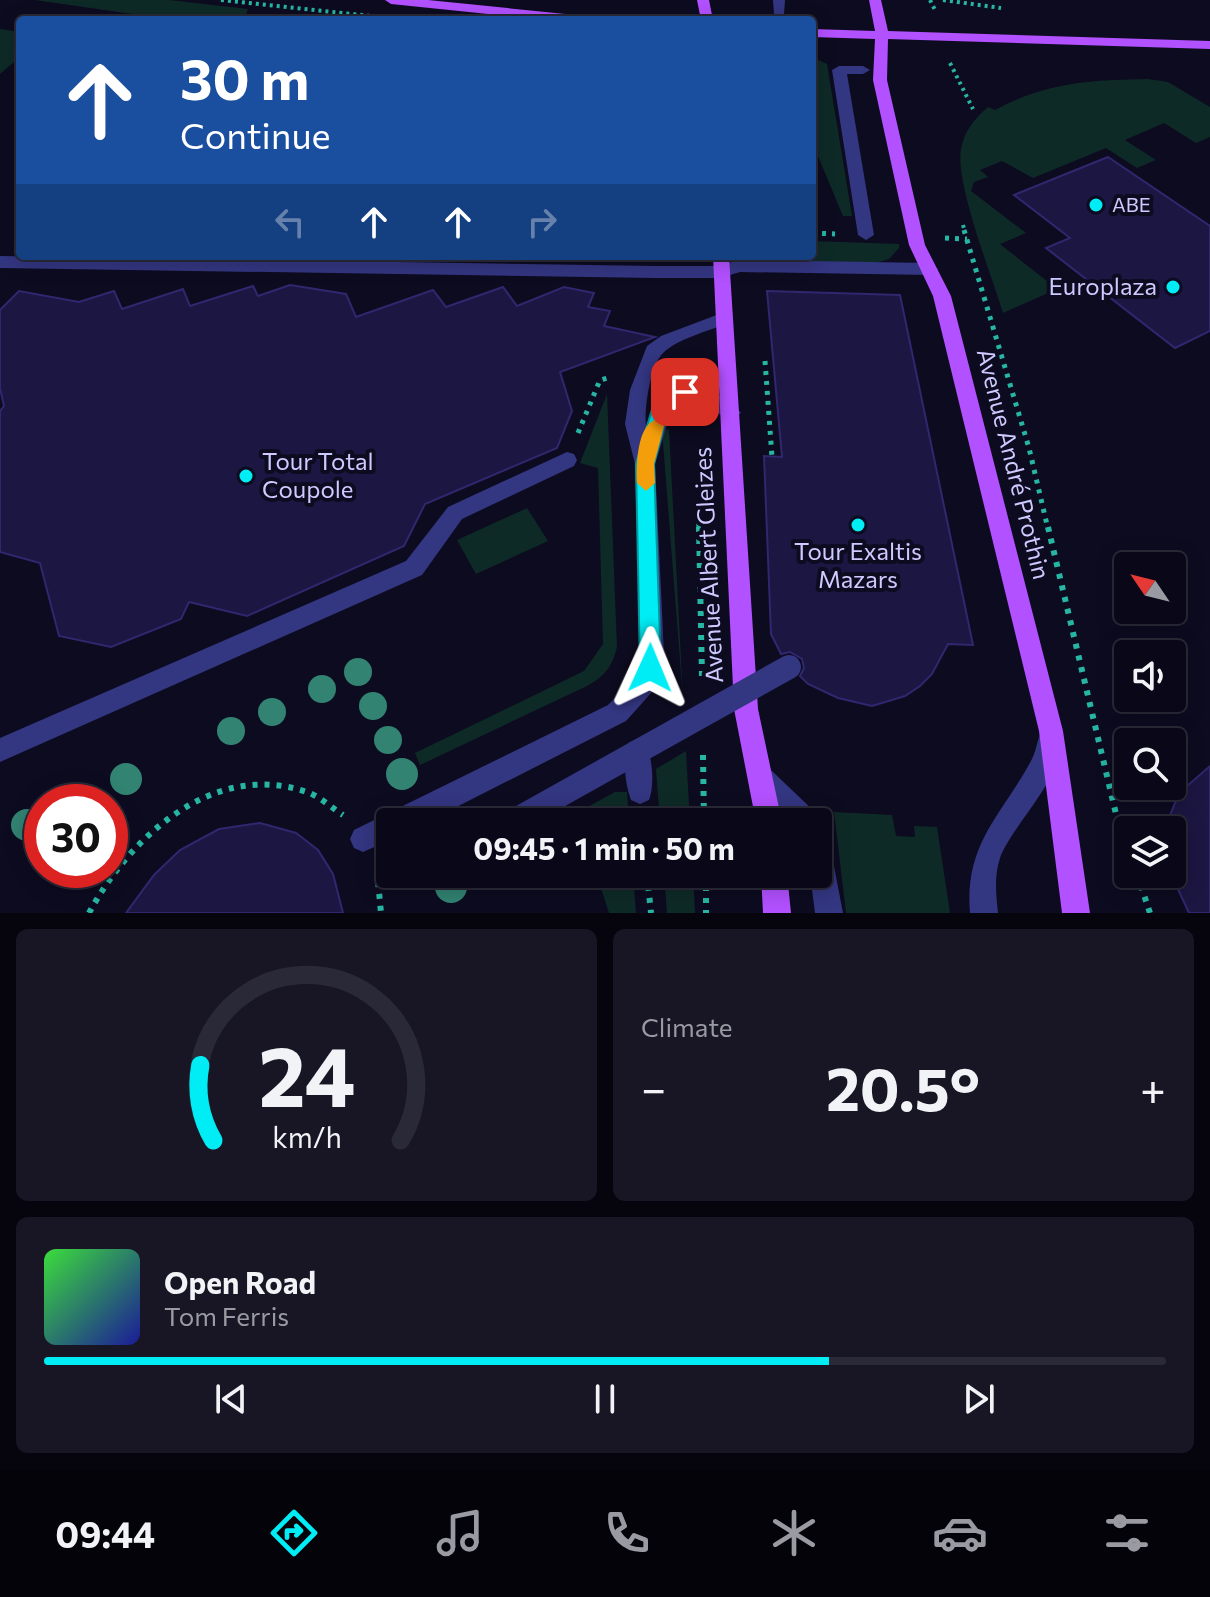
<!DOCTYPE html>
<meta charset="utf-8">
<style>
:root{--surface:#0a0818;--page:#181625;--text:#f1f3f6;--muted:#999aa2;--line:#2a2937;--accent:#00edf5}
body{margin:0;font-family:Commissioner,sans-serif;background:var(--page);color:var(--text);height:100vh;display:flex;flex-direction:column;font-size:30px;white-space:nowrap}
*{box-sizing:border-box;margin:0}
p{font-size:26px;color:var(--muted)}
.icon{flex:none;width:44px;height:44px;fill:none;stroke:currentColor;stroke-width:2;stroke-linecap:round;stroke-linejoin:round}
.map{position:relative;height:913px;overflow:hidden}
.side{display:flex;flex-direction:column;gap:16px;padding:16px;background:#06040d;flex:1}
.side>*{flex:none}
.hud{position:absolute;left:16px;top:16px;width:800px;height:244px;border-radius:8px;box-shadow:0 4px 20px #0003,0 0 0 2px var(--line);background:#1a4fa0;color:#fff;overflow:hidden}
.needle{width:52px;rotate:305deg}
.tools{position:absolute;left:1114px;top:552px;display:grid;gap:16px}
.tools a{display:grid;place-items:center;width:72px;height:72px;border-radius:8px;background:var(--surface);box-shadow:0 4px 20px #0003,0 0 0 2px var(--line);font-size:40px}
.speed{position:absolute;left:24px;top:784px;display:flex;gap:16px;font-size:40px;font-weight:700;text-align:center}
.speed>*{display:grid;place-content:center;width:104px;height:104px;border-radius:50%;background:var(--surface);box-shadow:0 4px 20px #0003,0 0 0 2px var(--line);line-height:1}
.speed .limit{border:12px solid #d22;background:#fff;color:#111}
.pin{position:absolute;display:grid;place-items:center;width:68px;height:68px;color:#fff;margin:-34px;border-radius:16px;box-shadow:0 4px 12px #0006}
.me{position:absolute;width:88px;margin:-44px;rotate:1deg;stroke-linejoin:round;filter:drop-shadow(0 0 6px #0008)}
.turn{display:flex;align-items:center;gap:28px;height:168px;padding:0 32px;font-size:36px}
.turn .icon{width:104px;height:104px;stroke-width:2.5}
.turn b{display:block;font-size:56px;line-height:68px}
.lanes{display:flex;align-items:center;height:76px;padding:0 32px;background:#0003;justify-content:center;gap:40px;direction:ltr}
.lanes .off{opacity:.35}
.big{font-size:60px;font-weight:700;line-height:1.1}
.side .card{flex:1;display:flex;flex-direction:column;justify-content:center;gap:12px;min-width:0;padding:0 28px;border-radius:12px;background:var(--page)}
.side .dial{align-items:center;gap:0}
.dial svg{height:208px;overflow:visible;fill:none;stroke:var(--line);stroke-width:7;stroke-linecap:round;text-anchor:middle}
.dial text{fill:var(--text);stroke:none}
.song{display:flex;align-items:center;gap:24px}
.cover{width:96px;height:96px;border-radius:12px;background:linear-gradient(135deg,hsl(120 70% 55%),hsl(240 70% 35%))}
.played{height:8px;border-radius:4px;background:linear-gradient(90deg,var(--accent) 70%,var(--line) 70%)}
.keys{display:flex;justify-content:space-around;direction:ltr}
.heat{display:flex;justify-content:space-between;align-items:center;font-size:44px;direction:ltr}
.side .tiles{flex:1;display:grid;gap:16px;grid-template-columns:1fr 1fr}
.card:last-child{grid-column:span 2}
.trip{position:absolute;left:376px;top:808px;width:456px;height:80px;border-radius:8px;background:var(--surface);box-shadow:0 4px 20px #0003,0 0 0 2px var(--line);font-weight:700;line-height:80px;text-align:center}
.dock{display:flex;height:128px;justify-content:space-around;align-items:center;background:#04030a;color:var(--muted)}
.dock .icon{width:56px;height:56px}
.dock .current{color:var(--accent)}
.dock b{font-size:36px;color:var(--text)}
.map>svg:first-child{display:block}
</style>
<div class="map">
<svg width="1210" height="913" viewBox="0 0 1210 913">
<rect width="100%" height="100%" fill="#0d0b20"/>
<!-- green -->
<g fill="#0e2a27">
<polygon points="35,0 169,0 248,9 244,20 145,20 132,14"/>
<polygon points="0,29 20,32 20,57 0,74"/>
<polygon points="812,57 827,64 852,216 843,216 812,142"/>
<path d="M1148,79L1168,82L1210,107V137L1196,143L1164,123L1125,140L1156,160L1137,168L1106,148L1033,178L1002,161L980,170L988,177L974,182L971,191L1026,233L1000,244L1057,289L1003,313C992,276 955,184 961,149C964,131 975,118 988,107L995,110C1046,82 1092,80 1148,79Z"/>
<polygon points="812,241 899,244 899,248 889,259 876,263 789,261 789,256 812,256"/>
<path d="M607,394L617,647C612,667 605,676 587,686L420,765L415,753L584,671L603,644L598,468L580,463Z"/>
<polygon points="669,429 683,698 662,430"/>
<polygon points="527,508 548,541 476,574 457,540"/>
<polygon points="686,751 690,822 660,822 656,769"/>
<polygon points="615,792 627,792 629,822 560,822"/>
<polygon points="834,812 892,815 896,836 915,837 914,826 937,827 950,913 846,913"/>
<polygon points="588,874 633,874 636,913 609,913 602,891"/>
<polygon points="664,874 693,874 695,913 667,913"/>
</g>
<!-- building -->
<g fill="#1c1642" stroke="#30276f" stroke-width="2">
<polygon points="1108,157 1210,226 1210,331 1175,348 1046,248 1070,238 1014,195"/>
<polygon points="290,285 346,294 356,317 433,290 446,307 503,287 517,306 564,287 594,293 588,307 610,311 604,326 655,337 560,372 572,411 557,448 425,504 404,546 247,616 189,602 181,619 111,647 59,636 40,563 0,552 0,411 4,406 0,388 0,310 19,291 79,302 114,291 122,309 183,289 190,306 253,286 258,296"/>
<polygon points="767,291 900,295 973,645 948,644 932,674 920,686 905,696 872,706 838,698 808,684 800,676 804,668 802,659 790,652 781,654 771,634 764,456 782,457"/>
<polygon points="1210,766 1210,913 1189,913 1171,874 1172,830 1164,830 1179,793"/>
<polygon points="260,823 296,833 318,850 333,874 343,913 126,913 154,875 180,850 219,829"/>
</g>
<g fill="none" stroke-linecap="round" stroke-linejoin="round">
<!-- path-far2 -->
<g stroke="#27b6a4" stroke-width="4" stroke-dasharray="3 4" stroke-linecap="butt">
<polyline points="221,0 371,16"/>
<polyline points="930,0 935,10"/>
<polyline points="943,0 1001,8"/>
<polyline points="612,16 678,20"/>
<polyline points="950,63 973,109"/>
<polyline points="963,225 965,232"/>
</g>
<!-- path-far1 -->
<g stroke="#27b6a4" stroke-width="5" stroke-dasharray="4 6" stroke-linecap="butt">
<polyline points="964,230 1029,448 1048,529"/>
<polyline points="812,233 835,234"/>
<polyline points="945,238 967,239"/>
<polyline points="765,361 772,457"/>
<polyline points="578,433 600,380 612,377"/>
<polyline points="698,503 699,529"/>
</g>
<!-- path -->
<g stroke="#27b6a4" stroke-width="6" stroke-dasharray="5 7" stroke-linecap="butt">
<polyline points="699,527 702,677"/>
<polyline points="1048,527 1116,814 1128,848"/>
<polyline points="703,755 704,822"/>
<polyline points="377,870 381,913"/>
<polyline points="647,874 651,913"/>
<polyline points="706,874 706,913"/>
<polyline points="1137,874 1150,913"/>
<path d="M89,913C130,837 213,760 307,792C319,796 332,808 343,815"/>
</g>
<!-- minor -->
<g fill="#333681" fill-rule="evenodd">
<polygon points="773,0 785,0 784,14 774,14"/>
<polygon points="839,66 863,66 870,70 863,74 847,74 874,235 866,240 858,235 832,70"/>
<polygon points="0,256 656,266 719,266 739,260 930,263 938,269 930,275 740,272 720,278 656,278 0,268"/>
<path d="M722,313L728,315L731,319L728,323C709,331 679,338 663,353C650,366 644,409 646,427C660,392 678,371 716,394C725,400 735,404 741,413L731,420L687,398L670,415L655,464L664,654L652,692L626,721L427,822H390V840L363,852L354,848L350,839L354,830L608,705L634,678L640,654L635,464L625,424L630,390L647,346L661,336Z"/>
<polygon points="567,452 574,454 577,460 574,466 462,519 422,575 0,762 0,738 406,561 448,507"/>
<path d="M1050,728L1059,732C1074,767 1012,824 1000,858C994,876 996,894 998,913H970C964,844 1001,816 1031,761C1036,752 1037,741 1041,732Z"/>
<path d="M637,739L646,743C652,758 655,784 649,800L640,804L631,800C625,784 622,758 628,743Z"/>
<polygon points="763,768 772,771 816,813 820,822 818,826 827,830 843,913 815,913 810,874 818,874 818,822 788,822 754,789 750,780 754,771"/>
</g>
<!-- major -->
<g fill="#b251ff" fill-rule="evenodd">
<polygon points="385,0 428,0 585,16 591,20 547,20 391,4"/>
<polygon points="697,0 709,0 713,20 701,20"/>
<polygon points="869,0 881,0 888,31 1210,41 1210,49 888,39 887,80 925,245 951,296 1063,731 1090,913 1062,913 1039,731 933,296 909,245 873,80 875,39 812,37 812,29 875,31"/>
<polygon points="713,256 729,256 758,709 782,822 756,822 734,709"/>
<polygon points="761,874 787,874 791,913 763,913"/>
</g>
<!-- minor-bridge -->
<polyline stroke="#333681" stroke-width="24" points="512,822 789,667"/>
</g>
<!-- trees -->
<g fill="#328372">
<circle cx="358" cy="672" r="14"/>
<circle cx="322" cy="689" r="14"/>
<circle cx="373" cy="706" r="14"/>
<circle cx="272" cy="712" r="14"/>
<circle cx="231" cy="731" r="14"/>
<circle cx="388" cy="740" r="14"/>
<circle cx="402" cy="774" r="16"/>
<circle cx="126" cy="779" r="16"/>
<circle cx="27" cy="825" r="16"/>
<circle cx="451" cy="887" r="16"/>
</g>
<!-- route -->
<polygon fill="#00edf5" stroke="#009a9f" stroke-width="2" points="685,386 694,392 667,414 654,464 661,668 658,675 650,677 643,675 640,668 636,464 653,406"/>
<!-- slow -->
<path fill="#f59e0b" d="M655,420L664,426L654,464L655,483L646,491L637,483C636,467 637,426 655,420Z"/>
<!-- markers -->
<g fill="#00edf5" stroke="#0d0b20" stroke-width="3">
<circle cx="1096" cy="205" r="8"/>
<circle cx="1173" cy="287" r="8"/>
<circle cx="246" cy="476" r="8"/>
<circle cx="858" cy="525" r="8"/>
</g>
<g text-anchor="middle" stroke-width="8" stroke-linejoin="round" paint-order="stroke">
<!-- far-poi labels -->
<g font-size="20" fill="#cccaff" stroke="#0d0b20" text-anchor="start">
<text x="1112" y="212">ABE</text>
</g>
<!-- poi labels -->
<g font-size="24" fill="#cccaff" stroke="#0d0b20" text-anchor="end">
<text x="1157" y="295">Europlaza</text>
<text x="262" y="470" text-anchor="start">Tour Total<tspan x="262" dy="28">Coupole</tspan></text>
<text x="858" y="560" text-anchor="middle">Tour Exaltis<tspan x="858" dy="28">Mazars</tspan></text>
</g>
<!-- street labels -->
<g font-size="24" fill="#cccaff" stroke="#0d0b20">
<text transform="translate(1013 464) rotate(76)" y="8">Avenue André Prothin</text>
<text transform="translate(709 565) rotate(-93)" y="8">Avenue Albert Gleizes</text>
</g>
</g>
</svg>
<div class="tools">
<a><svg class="needle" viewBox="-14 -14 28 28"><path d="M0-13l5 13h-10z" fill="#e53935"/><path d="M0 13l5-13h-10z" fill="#999aa2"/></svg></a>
<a><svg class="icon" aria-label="sound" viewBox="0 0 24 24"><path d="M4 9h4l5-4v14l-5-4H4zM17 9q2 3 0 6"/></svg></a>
<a><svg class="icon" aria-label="search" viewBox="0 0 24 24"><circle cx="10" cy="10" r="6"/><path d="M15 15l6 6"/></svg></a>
<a><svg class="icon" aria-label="layers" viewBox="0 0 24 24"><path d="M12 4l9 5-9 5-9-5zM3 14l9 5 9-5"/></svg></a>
</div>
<div class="speed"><div class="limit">30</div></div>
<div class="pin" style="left:685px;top:392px;background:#d93025"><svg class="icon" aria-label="arrive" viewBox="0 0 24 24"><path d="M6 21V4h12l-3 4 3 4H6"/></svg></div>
<svg class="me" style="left:650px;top:668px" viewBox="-20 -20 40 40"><path d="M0-17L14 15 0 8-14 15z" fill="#00edf5" stroke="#fff" stroke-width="4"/></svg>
<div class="trip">09:45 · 1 min · 50 m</div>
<div class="hud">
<div class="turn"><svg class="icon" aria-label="ahead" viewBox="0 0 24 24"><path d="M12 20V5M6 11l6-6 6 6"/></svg><div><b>30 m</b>Continue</div></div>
<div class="lanes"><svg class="icon off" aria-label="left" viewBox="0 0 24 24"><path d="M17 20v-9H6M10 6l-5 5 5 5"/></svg><svg class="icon" aria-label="ahead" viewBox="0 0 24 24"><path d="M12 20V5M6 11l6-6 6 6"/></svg><svg class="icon" aria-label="ahead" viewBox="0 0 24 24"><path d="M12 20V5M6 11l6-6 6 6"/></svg><svg class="icon off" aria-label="right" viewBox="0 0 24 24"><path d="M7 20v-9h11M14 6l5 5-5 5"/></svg></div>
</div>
</div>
<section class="side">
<div class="tiles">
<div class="card dial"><svg viewBox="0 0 100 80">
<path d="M14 69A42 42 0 1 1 86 69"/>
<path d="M14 69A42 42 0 0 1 9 40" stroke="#00edf5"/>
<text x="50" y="56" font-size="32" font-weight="700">24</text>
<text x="50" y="72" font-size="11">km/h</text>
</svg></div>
<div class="card"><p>Climate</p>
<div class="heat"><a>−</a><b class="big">20.5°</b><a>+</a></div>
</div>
<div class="card">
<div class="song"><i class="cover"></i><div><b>Open Road</b><p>Tom Ferris</p></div></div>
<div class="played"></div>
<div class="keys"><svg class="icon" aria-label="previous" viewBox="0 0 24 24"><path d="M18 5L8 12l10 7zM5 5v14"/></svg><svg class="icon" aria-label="pause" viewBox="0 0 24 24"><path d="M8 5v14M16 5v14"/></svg><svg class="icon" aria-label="next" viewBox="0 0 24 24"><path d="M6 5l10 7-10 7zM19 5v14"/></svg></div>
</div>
</div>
</section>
<nav class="dock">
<b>09:44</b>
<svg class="icon current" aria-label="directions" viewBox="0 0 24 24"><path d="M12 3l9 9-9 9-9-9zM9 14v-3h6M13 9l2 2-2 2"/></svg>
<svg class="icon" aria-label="music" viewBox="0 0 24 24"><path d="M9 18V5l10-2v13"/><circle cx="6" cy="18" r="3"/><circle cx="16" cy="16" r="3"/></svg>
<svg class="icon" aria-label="phone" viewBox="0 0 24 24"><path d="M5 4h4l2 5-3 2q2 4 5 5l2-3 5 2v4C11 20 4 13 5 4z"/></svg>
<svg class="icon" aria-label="climate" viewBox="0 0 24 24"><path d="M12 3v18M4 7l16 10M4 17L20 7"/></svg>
<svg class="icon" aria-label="car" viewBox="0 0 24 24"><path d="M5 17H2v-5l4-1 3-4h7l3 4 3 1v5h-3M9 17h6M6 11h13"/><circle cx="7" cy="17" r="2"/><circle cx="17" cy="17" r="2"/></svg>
<svg class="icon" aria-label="filters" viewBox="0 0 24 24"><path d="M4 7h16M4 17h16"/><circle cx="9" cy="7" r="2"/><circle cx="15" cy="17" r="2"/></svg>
</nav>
